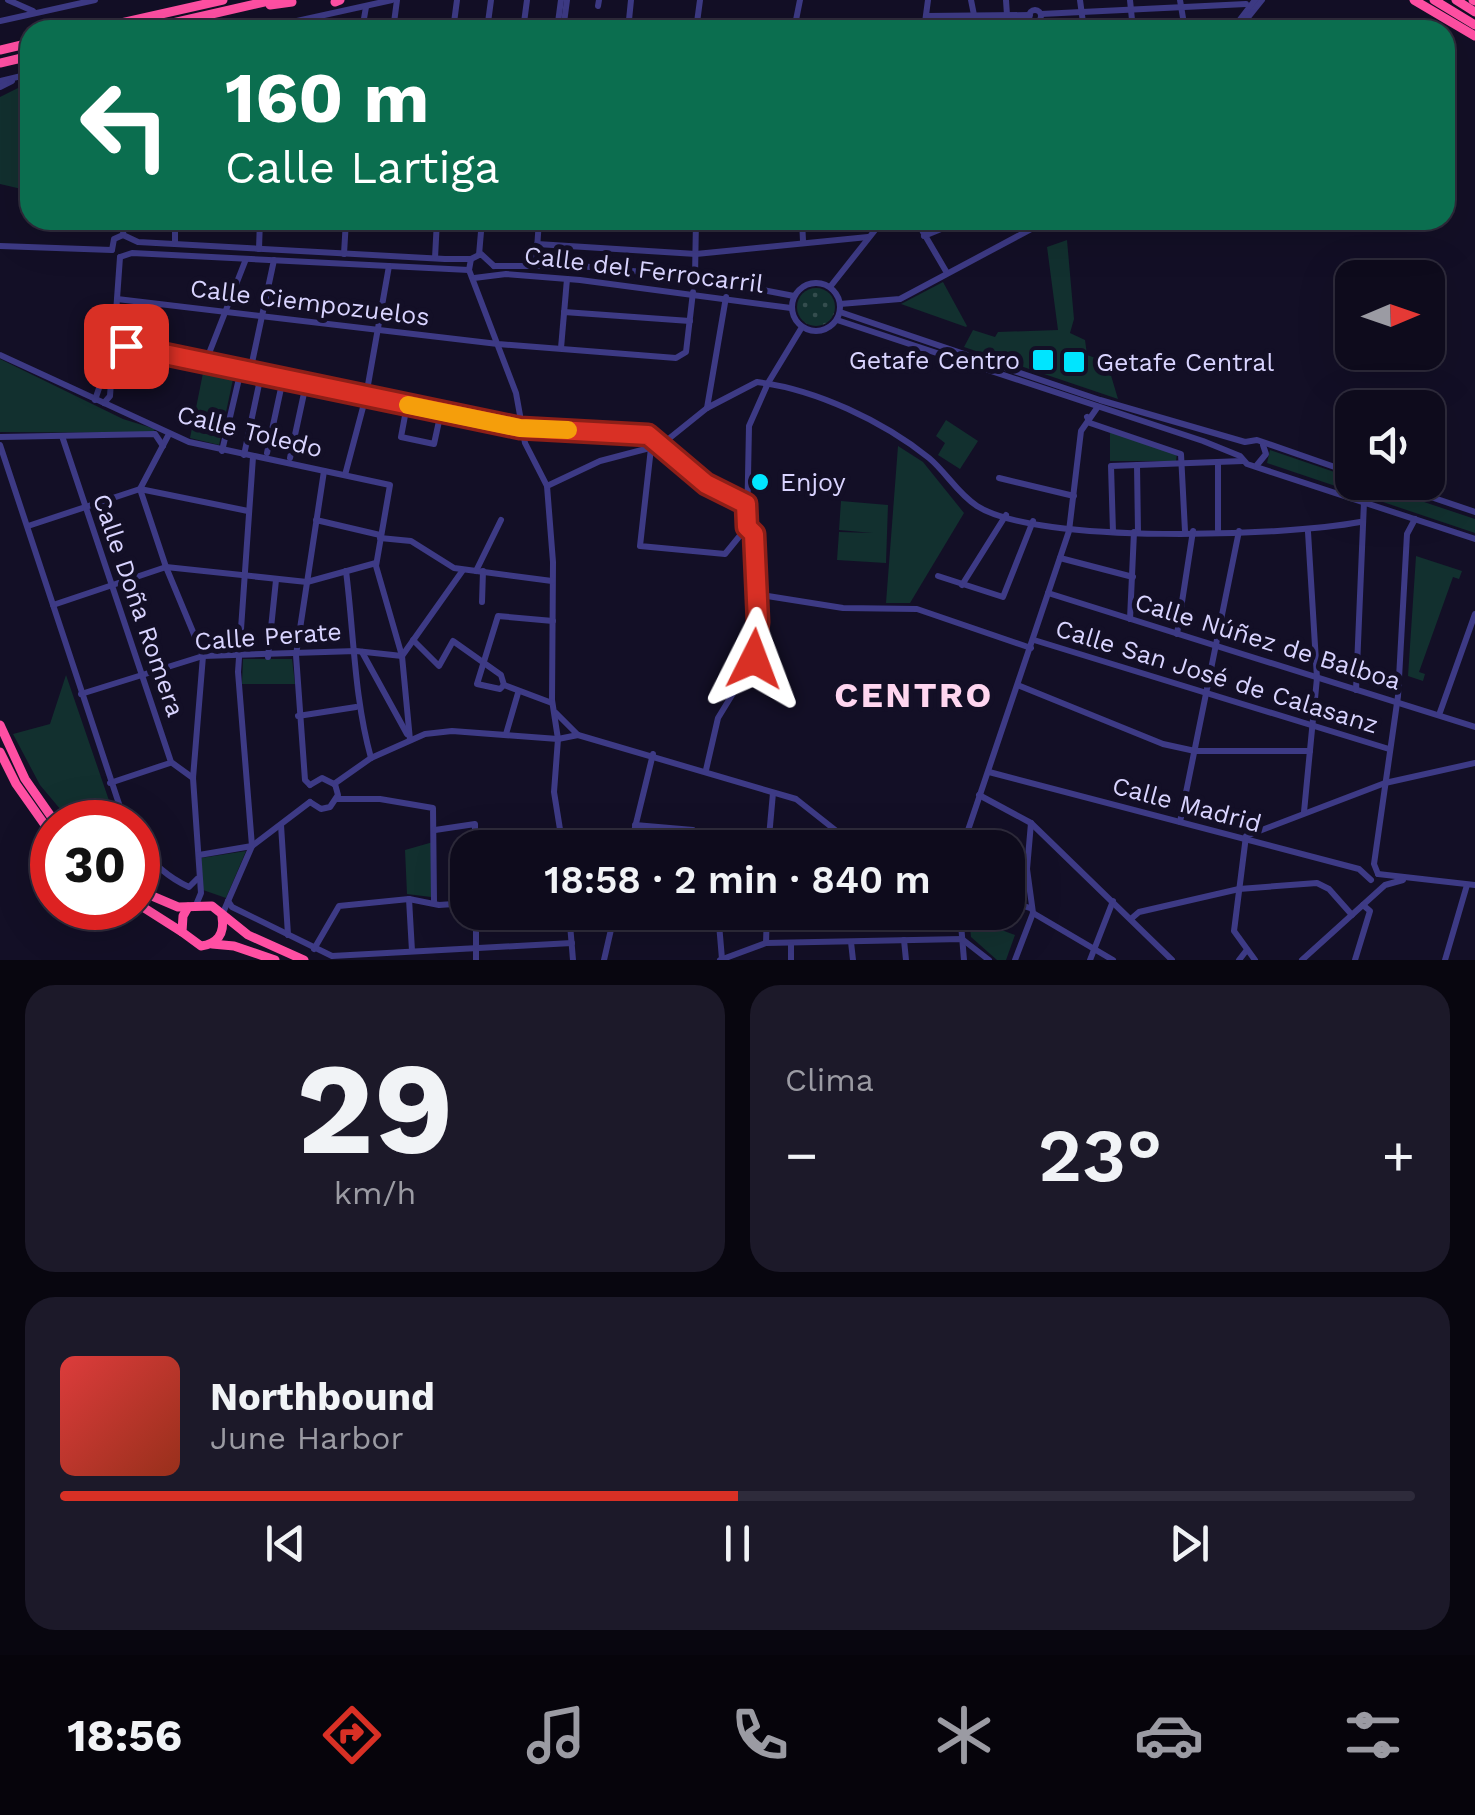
<!DOCTYPE html>
<html lang="es">
<meta charset="utf-8">
<style>
:root{--surface:#0e0b1c;--page:#1c1929;--text:#f1f3f6;--muted:#9b9ba3;--line:#2e2b3b;--accent:#d93025}
body{margin:0;font-family:"Work Sans",sans-serif;background:var(--page);color:var(--text);height:100vh;display:flex;flex-direction:column;font-size:38px;white-space:nowrap}
*{box-sizing:border-box;margin:0}
p{font-size:32px;color:var(--muted)}
.icon{flex:none;width:55px;height:55px;fill:none;stroke:currentColor;stroke-width:2;stroke-linecap:round;stroke-linejoin:round}
.map{position:relative;height:960px;overflow:hidden}
.panel{display:flex;flex-direction:column;gap:25px;padding:25px;background:#08060f;flex:1}
.panel>*{flex:none}
.hud{position:absolute;left:20px;top:20px;width:1435px;height:210px;border-radius:30px;box-shadow:0 10px 40px #0002,0 0 0 2px var(--line);background:#0b6e4f;color:#fff;overflow:hidden}
.needle{width:65px;rotate:88deg}
.buttons{position:absolute;left:1335px;top:260px;display:grid;gap:20px}
.buttons a{display:grid;place-items:center;width:110px;height:110px;border-radius:20px;background:var(--surface);box-shadow:0 10px 40px #0002,0 0 0 2px var(--line);font-size:50px}
.speed{position:absolute;left:30px;top:800px;display:flex;gap:20px;font-size:50px;font-weight:700;text-align:center}
.speed>*{display:grid;place-content:center;width:130px;height:130px;border-radius:50%;background:var(--surface);box-shadow:0 10px 40px #0002,0 0 0 2px var(--line);line-height:1}
.speed .limit{border:15px solid #d22;background:#fff;color:#111}
.pin{position:absolute;display:grid;place-items:center;width:85px;height:85px;color:#fff;margin:-42px;border-radius:20px;box-shadow:0 5px 15px #0006}
.me{position:absolute;width:110px;margin:-55px;rotate:3deg;stroke-linejoin:round;filter:drop-shadow(0 0 8px #0008)}
.turn{display:flex;align-items:center;gap:35px;height:210px;padding:0 40px;font-size:45px}
.turn .icon{width:130px;height:130px;stroke-width:2.5}
.turn b{display:block;font-size:70px;line-height:85px}
.big{font-size:75px;font-weight:600;line-height:1.1}
.panel .tile{flex:1;display:flex;flex-direction:column;justify-content:center;gap:15px;min-width:0;padding:0 35px;border-radius:30px;background:var(--page)}
.panel .dial{align-items:center;gap:0}
.dial b{font-size:130px;line-height:1}
.song{display:flex;align-items:center;gap:30px}
.cover{width:120px;height:120px;border-radius:15px;background:linear-gradient(135deg,hsl(0 70% 55%),hsl(10 70% 35%))}
.played{height:10px;border-radius:5px;background:linear-gradient(90deg,var(--accent) 50%,var(--line) 50%)}
.keys{display:flex;justify-content:space-around;direction:ltr}
.heat{display:flex;justify-content:space-between;align-items:center;font-size:55px;direction:ltr}
.panel .tiles{flex:1;display:grid;gap:25px;grid-template-columns:1fr 1fr}
.tile:last-child{grid-column:span 2}
.trip{position:absolute;left:450px;top:830px;width:575px;height:100px;border-radius:30px;background:var(--surface);box-shadow:0 10px 40px #0002,0 0 0 2px var(--line);font-weight:600;line-height:100px;text-align:center}
.tab-bar{display:flex;height:160px;justify-content:space-around;align-items:center;background:#06040b;color:var(--muted)}
.tab-bar .icon{width:70px;height:70px}
.tab-bar .active{color:var(--accent)}
.tab-bar b{font-size:45px;color:var(--text)}
.map>svg:first-child{display:block}
</style>
<div class="map">
<svg width="1475" height="960" viewBox="0 0 1475 960">
<defs>
<pattern id="grass-dots" width="8" height="8" patternUnits="userSpaceOnUse" patternTransform="scale(2.5)"><rect width="8" height="8" fill="#12302f"/><path d="M2 2h.1M6 6h.1" fill="none" stroke="#344d4e" stroke-width="1.8" stroke-linecap="round"/></pattern>
</defs>
<rect width="100%" height="100%" fill="#130f26"/>
<!-- grass -->
<circle fill="url(#grass-dots)" cx="816" cy="307" r="19"/>
<!-- park -->
<g fill="#12302f">
<polygon points="30,82 20,125 30,129 30,191 0,184 0,97"/>
<polygon points="1067,240 1074,319 1070,333 1085,340 1087,355 1107,362 1118,399 964,347 973,330 995,337 998,332 1058,330 1047,247"/>
<polygon points="943,282 967,326 966,327 901,304"/>
<polygon points="0,359 123,419 155,429 152,433 0,432"/>
<polygon points="205,363 235,370 219,445 190,438"/>
<polygon points="946,420 978,441 960,469 938,455 945,443 936,436"/>
<polygon points="1110,430 1177,453 1176,461 1110,461"/>
<polygon points="898,446 923,462 964,513 910,603 886,603"/>
<polygon points="1270,450 1352,478 1352,482 1367,483 1475,519 1475,533 1267,463"/>
<polygon points="841,501 888,505 886,563 837,560 839,532 873,533 839,530"/>
<polygon points="1416,556 1462,571 1459,579 1453,577 1419,672 1425,674 1423,681 1408,676"/>
<polygon points="292,659 295,684 242,684 243,659"/>
<polygon points="66,675 116,821 117,822 85,822 75,811 66,816 40,785 13,734 50,724"/>
<polygon points="433,842 431,897 407,894 405,850"/>
<polygon points="246,851 226,898 203,890 201,858"/>
<polygon points="969,918 1015,935 1006,960 997,960 971,937"/>
</g>
<g fill="none" stroke-linecap="round" stroke-linejoin="round">
<!-- minor -->
<g stroke="#3d3a85" stroke-width="6">
<polyline points="8,0 33,11"/>
<polyline points="971,0 974,15"/>
<polyline points="1006,0 1007,15"/>
<polyline points="1080,0 1084,30"/>
<polyline points="1130,0 1133,30"/>
<polyline points="1180,0 1185,30"/>
<polyline points="598,6 599,0"/>
<circle cx="1035" cy="16" r="6"/>
<polyline points="1041,14 1246,4"/>
<polyline points="926,16 1030,15"/>
<polyline points="0,21 95,0"/>
<polyline points="256,30 392,0"/>
<polyline points="362,30 366,7"/>
<polyline points="393,30 397,0"/>
<polyline points="453,30 457,0"/>
<polyline points="487,30 491,0"/>
<polyline points="523,30 527,0"/>
<polyline points="557,30 561,0"/>
<polyline points="563,30 567,0"/>
<polyline points="628,30 631,0"/>
<polyline points="696,30 700,0"/>
<polyline points="794,30 800,0"/>
<polyline points="924,30 928,0"/>
<polyline points="1232,30 1255,0"/>
<polyline points="1238,30 1262,0"/>
<polyline points="0,81 30,74"/>
<polyline points="0,87 12,81"/>
<polyline points="802,220 803,241"/>
<polyline points="916,220 947,273"/>
<polyline points="123,235 138,242 445,259 471,259 481,254 494,266"/>
<polyline points="123,235 124,220"/>
<polyline points="924,236 963,220"/>
<polyline points="175,244 175,220"/>
<polyline points="537,244 696,254 868,237"/>
<polyline points="0,246 112,250"/>
<polyline points="259,249 260,220"/>
<polyline points="112,250 114,239 123,235"/>
<polyline points="344,254 346,220"/>
<polyline points="479,255 482,220"/>
<polyline points="120,257 132,253 469,270"/>
<polyline points="435,258 437,220"/>
<polyline points="471,259 469,270 516,393 525,443 547,486 553,562 552,700 558,739 554,792 563,848"/>
<polyline points="536,264 539,220"/>
<polyline points="494,266 580,266 695,277 794,296"/>
<polyline points="695,277 696,220"/>
<polyline points="474,278 506,274 580,280 791,308"/>
<circle cx="816" cy="307" r="24"/>
<polyline points="830,287 883,220"/>
<polyline points="117,299 498,344 676,358 686,352 693,292"/>
<polyline points="840,304 900,299 1048,220"/>
<polyline points="564,312 690,321"/>
<polyline points="840,312 1100,400 1245,442 1257,440 1352,473"/>
<polyline points="837,320 1203,441 1240,456 1247,464 1475,539"/>
<polyline points="115,337 121,345 520,429 648,435 706,484 746,505"/>
<polyline points="561,348 567,279"/>
<polyline points="0,355 189,442 390,485 376,566 402,656 410,740"/>
<polyline points="206,361 246,259"/>
<polyline points="250,372 274,260"/>
<polyline points="95,400 110,356"/>
<polyline points="104,403 110,396 120,257"/>
<polyline points="407,405 401,437 434,444 441,412"/>
<polyline points="707,408 726,297"/>
<polyline points="1087,417 1090,423 1181,454 1185,531"/>
<polyline points="169,434 140,489 166,567 203,656 193,778 201,893 196,905"/>
<polyline points="62,436 171,762 193,778"/>
<polyline points="0,437 155,434 163,446"/>
<polyline points="0,445 125,822"/>
<polyline points="651,448 640,546 725,554 747,527 749,426 768,383 802,327"/>
<polyline points="222,451 241,370"/>
<polyline points="267,453 283,379"/>
<polyline points="244,455 261,375"/>
<polyline points="290,458 306,384"/>
<polyline points="1137,465 1138,532"/>
<polyline points="1257,465 1266,454 1263,445"/>
<polyline points="345,475 366,396 389,266"/>
<polyline points="999,478 1074,496"/>
<polyline points="1387,482 1475,512"/>
<path d="M547,486L600,461L661,445L707,408L757,382C815,389 883,421 929,458C946,472 957,493 977,506C1038,545 1286,536 1360,522"/>
<polyline points="316,520 380,535"/>
<polyline points="28,526 140,489 248,511"/>
<polyline points="1218,530 1218,465"/>
<polyline points="1113,532 1111,466 1243,461"/>
<polyline points="380,538 411,541 454,568 552,581"/>
<polyline points="1060,558 1133,577"/>
<path d="M346,571C354,634 354,697 371,758"/>
<polyline points="476,571 501,520"/>
<polyline points="938,576 1003,597 1033,521"/>
<polyline points="962,585 1006,515"/>
<polyline points="1048,593 1475,727"/>
<polyline points="755,594 843,608 917,609 1031,648"/>
<polyline points="482,602 483,571"/>
<polyline points="53,605 166,567 307,582 376,563"/>
<polyline points="1130,619 1134,532"/>
<polyline points="1177,634 1193,531"/>
<polyline points="413,640 439,666 453,641 501,675 504,685"/>
<polyline points="1034,640 1389,749"/>
<polyline points="362,652 407,734"/>
<polyline points="268,657 276,580"/>
<polyline points="1020,686 1163,744 1195,751 1310,751"/>
<polyline points="1356,690 1364,502"/>
<polyline points="81,694 203,656 356,651 402,656 463,570"/>
<polyline points="552,703 504,685 500,689 477,684 498,616 553,621"/>
<polyline points="556,713 578,735"/>
<polyline points="1439,715 1475,614"/>
<polyline points="298,716 356,707"/>
<polyline points="506,734 518,693"/>
<polyline points="706,770 718,718 754,659 758,622 754,534 747,527"/>
<polyline points="989,772 1359,869 1371,880"/>
<polyline points="110,783 170,763"/>
<polyline points="334,784 371,758 425,734 452,731 558,739 578,735 796,799 858,848"/>
<polyline points="310,785 305,780 296,655 324,471"/>
<polyline points="310,785 322,778 334,784"/>
<polyline points="979,795 1031,823 1172,960"/>
<polyline points="337,799 380,799 433,808 434,901"/>
<polyline points="310,802 321,809 330,807 338,795 335,784"/>
<polyline points="1304,812 1317,678 1308,532"/>
<polyline points="1180,822 1239,531"/>
<polyline points="281,825 288,935"/>
<polyline points="635,825 693,830 697,841 768,837"/>
<polyline points="435,830 475,824 475,848"/>
<path d="M138,843C151,862 167,877 189,887L197,879"/>
<polyline points="630,848 653,754"/>
<polyline points="768,848 773,793"/>
<polyline points="925,848 930,833 963,840"/>
<polyline points="962,848 1069,531 1081,431 1097,408"/>
<polyline points="199,855 252,846 310,802"/>
<polyline points="1378,874 1374,864 1398,696 1407,534 1415,519"/>
<polyline points="1378,874 1475,885"/>
<polyline points="409,899 412,951"/>
<polyline points="228,901 232,907 332,956 572,943"/>
<polyline points="1008,901 1030,908"/>
<polyline points="476,912 476,960"/>
<polyline points="569,912 573,960"/>
<polyline points="718,912 722,959"/>
<polyline points="960,912 964,960"/>
<polyline points="1033,913 1113,960"/>
<polyline points="222,915 252,846 238,672 253,457"/>
<polyline points="1132,918 1139,912 1239,889 1317,883 1329,889 1352,915"/>
<polyline points="904,940 906,960"/>
<polyline points="851,942 853,960"/>
<polyline points="766,943 767,912"/>
<polyline points="314,949 339,906 409,899 439,905 468,903"/>
<polyline points="604,960 615,912"/>
<polyline points="720,960 766,943 962,939 989,960"/>
<polyline points="791,960 791,944"/>
<polyline points="1015,960 1033,913 1027,869 1031,823"/>
<polyline points="1090,960 1113,901"/>
<polyline points="1239,960 1246,951"/>
<polyline points="1255,960 1234,931 1246,836 1385,783 1475,763"/>
<polyline points="1302,960 1385,885 1403,880"/>
<polyline points="1355,960 1370,911 1363,905"/>
<polyline points="1445,960 1467,885"/>
</g>
<!-- highway -->
<g stroke="#ff4fa3" stroke-width="9">
<polyline points="1414,0 1475,36"/>
<polyline points="1434,0 1475,25"/>
<polyline points="1456,0 1475,12"/>
<polyline points="1473,0 1475,1"/>
<polyline points="335,2 340,0"/>
<polyline points="270,5 292,2"/>
<polyline points="90,30 223,0"/>
<polyline points="142,30 273,0"/>
<polyline points="0,50 30,43"/>
<polyline points="0,63 30,56"/>
<polyline points="0,725 25,779 55,822"/>
<polyline points="0,752 16,784 52,835"/>
<polyline points="138,890 178,907 212,906 248,935 304,960"/>
<polyline points="138,904 182,932"/>
<path d="M188,907L183,916L182,932L201,946C217,944 225,934 222,917"/>
<polyline points="212,944 234,946 275,960"/>
</g>
</g>
<g fill="none" stroke-linecap="round" stroke-linejoin="round">
<!-- route casing -->
<g stroke="#8d1f18" stroke-width="25">
<polyline id="route" points="126,346 520,428 648,435 706,484 746,504 747,527 754,534 758,622 754,659"/>
</g>
<!-- route -->
<use href="#route" stroke="#d93025" stroke-width="18"/>
<!-- slow -->
<polyline stroke="#f59e0b" stroke-width="18" points="408,405 520,428 568,430"/>
</g>
<!-- markers -->
<g fill="#00e5ff" stroke="#130f26" stroke-width="4">
<rect x="1031" y="348" width="24" height="24" rx="5"/>
<rect x="1062" y="350" width="24" height="24" rx="5"/>
<circle cx="760" cy="482" r="10"/>
</g>
<g text-anchor="middle" stroke-width="10" stroke-linejoin="round" paint-order="stroke">
<!-- street labels -->
<g font-size="25" fill="#d9d4ff" stroke="#130f26">
<text transform="translate(644 269) rotate(7)" y="9">Calle del Ferrocarril</text>
<text transform="translate(310 302) rotate(7)" y="9">Calle Ciempozuelos</text>
<text transform="translate(250 431) rotate(14)" y="9">Calle Toledo</text>
<text transform="translate(139 605) rotate(71)" y="9">Calle Doña Romera</text>
<text transform="translate(268 636) rotate(-4)" y="9">Calle Perate</text>
<text transform="translate(1268 641) rotate(17)" y="9">Calle Núñez de Balboa</text>
<text transform="translate(1217 676) rotate(17)" y="9">Calle San José de Calasanz</text>
<text transform="translate(1187 804) rotate(15)" y="9">Calle Madrid</text>
</g>
<!-- poi labels -->
<g font-size="25" fill="#d9d4ff" stroke="#130f26" text-anchor="start">
<text x="1020" y="369" text-anchor="end">Getafe Centro</text>
<text x="1096" y="371">Getafe Central</text>
<text x="780" y="491">Enjoy</text>
</g>
<!-- district labels -->
<g font-size="35" font-weight="bold" letter-spacing="2.5" fill="#ffd6f0" stroke="#130f26">
<text x="914" y="707">CENTRO</text>
</g>
</g>
</svg>
<div class="buttons">
<a><svg class="needle" viewBox="-14 -14 28 28"><path d="M0-13l5 13h-10z" fill="#e53935"/><path d="M0 13l5-13h-10z" fill="#9b9ba3"/></svg></a>
<a><svg class="icon" aria-label="sound" viewBox="0 0 24 24"><path d="M4 9h4l5-4v14l-5-4H4zM17 9q2 3 0 6"/></svg></a>
</div>
<div class="speed"><div class="limit">30</div></div>
<div class="pin" style="left:126px;top:346px;background:#d93025"><svg class="icon" aria-label="arrive" viewBox="0 0 24 24"><path d="M6 21V4h12l-3 4 3 4H6"/></svg></div>
<svg class="me" style="left:754px;top:659px" viewBox="-20 -20 40 40"><path d="M0-17L14 15 0 8-14 15z" fill="#d93025" stroke="#fff" stroke-width="4"/></svg>
<div class="trip">18:58 · 2 min · 840 m</div>
<div class="hud">
<div class="turn"><svg class="icon" aria-label="left" viewBox="0 0 24 24"><path d="M17 20v-9H6M10 6l-5 5 5 5"/></svg><div><b>160 m</b>Calle Lartiga</div></div>
</div>
</div>
<section class="panel">
<div class="tiles">
<div class="tile dial"><b>29</b><p>km/h</p></div>
<div class="tile"><p>Clima</p>
<div class="heat"><a>−</a><b class="big">23°</b><a>+</a></div>
</div>
<div class="tile">
<div class="song"><i class="cover"></i><div><b>Northbound</b><p>June Harbor</p></div></div>
<div class="played"></div>
<div class="keys"><svg class="icon" aria-label="previous" viewBox="0 0 24 24"><path d="M18 5L8 12l10 7zM5 5v14"/></svg><svg class="icon" aria-label="pause" viewBox="0 0 24 24"><path d="M8 5v14M16 5v14"/></svg><svg class="icon" aria-label="next" viewBox="0 0 24 24"><path d="M6 5l10 7-10 7zM19 5v14"/></svg></div>
</div>
</div>
</section>
<nav class="tab-bar">
<b>18:56</b>
<svg class="icon active" aria-label="directions" viewBox="0 0 24 24"><path d="M12 3l9 9-9 9-9-9zM9 14v-3h6M13 9l2 2-2 2"/></svg>
<svg class="icon" aria-label="music" viewBox="0 0 24 24"><path d="M9 18V5l10-2v13"/><circle cx="6" cy="18" r="3"/><circle cx="16" cy="16" r="3"/></svg>
<svg class="icon" aria-label="phone" viewBox="0 0 24 24"><path d="M5 4h4l2 5-3 2q2 4 5 5l2-3 5 2v4C11 20 4 13 5 4z"/></svg>
<svg class="icon" aria-label="climate" viewBox="0 0 24 24"><path d="M12 3v18M4 7l16 10M4 17L20 7"/></svg>
<svg class="icon" aria-label="car" viewBox="0 0 24 24"><path d="M5 17H2v-5l4-1 3-4h7l3 4 3 1v5h-3M9 17h6M6 11h13"/><circle cx="7" cy="17" r="2"/><circle cx="17" cy="17" r="2"/></svg>
<svg class="icon" aria-label="filters" viewBox="0 0 24 24"><path d="M4 7h16M4 17h16"/><circle cx="9" cy="7" r="2"/><circle cx="15" cy="17" r="2"/></svg>
</nav>
